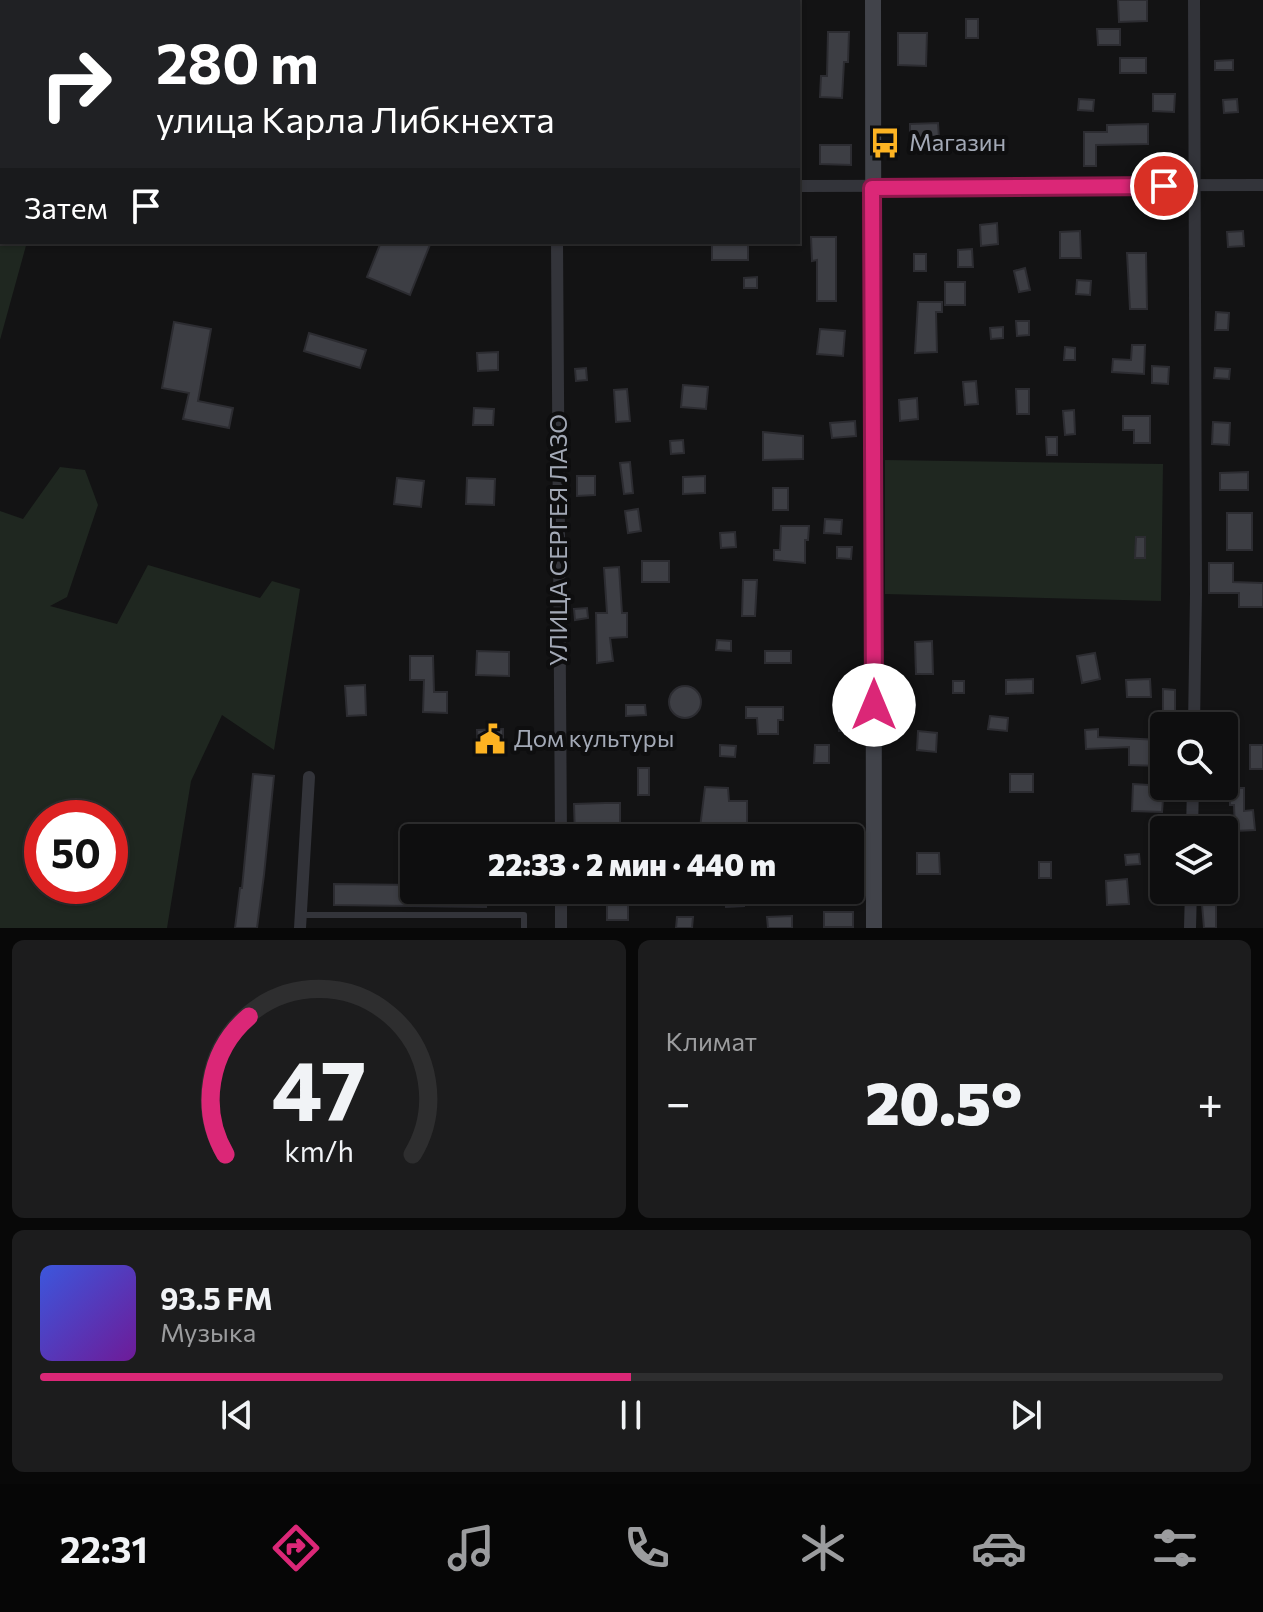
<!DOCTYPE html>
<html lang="ru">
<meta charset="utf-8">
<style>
:root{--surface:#0e0e0f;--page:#1c1c1d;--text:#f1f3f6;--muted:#9b9c9e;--line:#2e2e2f;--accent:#db2777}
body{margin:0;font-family:Commissioner,sans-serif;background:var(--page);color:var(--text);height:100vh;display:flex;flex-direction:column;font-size:30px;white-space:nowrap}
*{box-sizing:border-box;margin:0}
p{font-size:26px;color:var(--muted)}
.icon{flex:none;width:44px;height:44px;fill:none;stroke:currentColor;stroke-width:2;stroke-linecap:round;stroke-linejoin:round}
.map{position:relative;height:928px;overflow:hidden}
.panel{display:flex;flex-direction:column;gap:12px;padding:12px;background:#080808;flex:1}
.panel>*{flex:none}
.banner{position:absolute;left:0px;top:0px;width:800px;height:244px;box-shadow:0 2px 6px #0004,0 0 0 2px var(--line);background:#202124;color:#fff;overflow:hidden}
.controls{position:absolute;left:1150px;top:712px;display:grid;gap:16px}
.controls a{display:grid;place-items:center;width:88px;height:88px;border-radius:8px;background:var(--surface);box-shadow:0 2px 6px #0004,0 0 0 2px var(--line);font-size:40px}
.speed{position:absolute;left:24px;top:800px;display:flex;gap:16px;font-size:40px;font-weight:700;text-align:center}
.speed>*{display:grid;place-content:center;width:104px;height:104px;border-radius:50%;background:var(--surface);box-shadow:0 2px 6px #0004,0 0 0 2px var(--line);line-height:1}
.speed .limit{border:12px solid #d22;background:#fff;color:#111}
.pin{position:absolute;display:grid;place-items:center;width:68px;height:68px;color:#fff;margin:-34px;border:4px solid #fff;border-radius:50%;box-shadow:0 2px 8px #0007}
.me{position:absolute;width:88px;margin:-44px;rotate:0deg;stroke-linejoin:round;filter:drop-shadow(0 0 6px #0008)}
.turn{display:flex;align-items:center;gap:28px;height:168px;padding:0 24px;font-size:36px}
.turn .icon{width:104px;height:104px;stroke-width:2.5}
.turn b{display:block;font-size:56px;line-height:68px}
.then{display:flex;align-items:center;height:76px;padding:0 24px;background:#0003;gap:16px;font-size:30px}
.big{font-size:60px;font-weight:800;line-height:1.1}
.panel .tile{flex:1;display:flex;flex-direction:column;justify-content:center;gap:12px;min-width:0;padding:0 28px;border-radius:12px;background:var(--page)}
.panel .dial{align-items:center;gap:0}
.dial svg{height:208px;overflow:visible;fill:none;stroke:var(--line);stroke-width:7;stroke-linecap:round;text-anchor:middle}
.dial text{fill:var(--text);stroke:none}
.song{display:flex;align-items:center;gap:24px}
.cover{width:96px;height:96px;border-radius:12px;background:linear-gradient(135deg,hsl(230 70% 55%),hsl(280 70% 35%))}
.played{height:8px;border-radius:4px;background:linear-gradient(90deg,var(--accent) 50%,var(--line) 50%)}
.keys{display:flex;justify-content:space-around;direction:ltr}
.heat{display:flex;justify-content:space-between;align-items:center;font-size:44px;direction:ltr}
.panel .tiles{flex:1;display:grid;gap:12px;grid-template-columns:1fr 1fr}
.tile:last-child{grid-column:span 2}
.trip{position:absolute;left:400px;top:824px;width:464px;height:80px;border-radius:8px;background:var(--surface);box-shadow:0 2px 6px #0004,0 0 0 2px var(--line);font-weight:800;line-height:80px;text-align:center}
.tab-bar{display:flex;height:128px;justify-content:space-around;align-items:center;background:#060606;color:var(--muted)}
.tab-bar .icon{width:56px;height:56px}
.tab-bar .on{color:var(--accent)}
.tab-bar b{font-size:36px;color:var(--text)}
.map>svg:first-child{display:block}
</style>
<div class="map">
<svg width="1263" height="928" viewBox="0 0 1263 928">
<rect width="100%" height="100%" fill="#131314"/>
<!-- green -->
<g fill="#1f2720" fill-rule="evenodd">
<polygon points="201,0 545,0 201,2"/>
<polygon points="0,209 2,242 27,242 0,340"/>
<polygon points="885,460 1163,464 1161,601 885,594"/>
<path d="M60,467L85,470L98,505L67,597L50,606L117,624L148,565L260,598L272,581L300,589L274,750L222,715L191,781L167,928H0V511L23,519ZM42,818H110V886H42Z"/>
</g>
<!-- building -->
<g fill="#3d3e44" stroke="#2c2c31" stroke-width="2">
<polygon points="1118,0 1147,0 1147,21 1119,22"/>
<rect x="966" y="19" width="12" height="19"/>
<polygon points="1097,29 1120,29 1120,45 1098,45"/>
<polygon points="828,32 849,32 848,62 844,62 842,98 820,97 821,76 827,76"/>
<polygon points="898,33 927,33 926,66 898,65"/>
<rect x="1120" y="58" width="26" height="15"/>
<polygon points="1233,60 1233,70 1215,70 1215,61"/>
<polygon points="1153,94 1175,94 1174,112 1153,111"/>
<polygon points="1079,99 1094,100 1093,111 1078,110"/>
<polygon points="1237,99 1238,112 1224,113 1223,100"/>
<polygon points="938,123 939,138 910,139 910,124"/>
<polygon points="1148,124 1148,144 1096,145 1096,166 1084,166 1084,132 1107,132 1107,125"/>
<polygon points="820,145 851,145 851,165 820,164"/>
<polygon points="997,223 998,244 981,246 980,225"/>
<polygon points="1080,231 1081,258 1060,258 1060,232"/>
<polygon points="1243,231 1244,246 1228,247 1227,232"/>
<polygon points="811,237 836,237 836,301 817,301 817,260 812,261"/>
<polygon points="381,242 431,242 410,295 367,277"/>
<rect x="712" y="242" width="36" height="18"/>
<polygon points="972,249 973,267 958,267 958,250"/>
<polygon points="1127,253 1146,253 1147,309 1130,309"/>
<rect x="914" y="254" width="12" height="17"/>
<polygon points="1025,268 1030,290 1019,292 1014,271"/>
<polygon points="757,277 757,288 744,288 744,278"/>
<polygon points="1077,280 1091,281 1090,295 1076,294"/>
<rect x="945" y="282" width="20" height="23"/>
<polygon points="918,302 942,302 942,312 936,312 937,352 915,353"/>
<polygon points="1216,312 1229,313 1228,330 1215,330"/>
<polygon points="1016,321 1029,321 1029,335 1017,336"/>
<polygon points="174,322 211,329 198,401 233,408 229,428 183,419 189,393 162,388"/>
<polygon points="1003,327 1003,338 991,339 990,328"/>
<polygon points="820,329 845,331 843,356 817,354"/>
<polygon points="309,333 366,350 360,368 304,351"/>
<polygon points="1132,345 1145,345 1144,374 1112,372 1113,359 1131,360"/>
<polygon points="1065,347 1075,348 1075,360 1064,360"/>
<polygon points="498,352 498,370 478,371 477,353"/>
<polygon points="1152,366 1169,367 1168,384 1152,383"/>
<polygon points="586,368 587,380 576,381 575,369"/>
<polygon points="1215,368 1230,369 1229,379 1214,378"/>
<polygon points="976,381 978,404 965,405 963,382"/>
<polygon points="683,385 708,387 706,409 681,407"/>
<polygon points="627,389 630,421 616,422 614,390"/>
<polygon points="1016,389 1029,389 1029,414 1017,414"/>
<polygon points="917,398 918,419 900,421 899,400"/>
<polygon points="474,408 494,409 493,425 473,425"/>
<polygon points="1074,410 1075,434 1065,435 1063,411"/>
<polygon points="1123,416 1150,416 1150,443 1134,443 1134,430 1123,430"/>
<polygon points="855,421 856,436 832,438 830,423"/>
<polygon points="1213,422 1230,423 1229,445 1212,444"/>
<polygon points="763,432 803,436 803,459 763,460"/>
<polygon points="1046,437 1057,437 1057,455 1047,455"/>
<polygon points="683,440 684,453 671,454 670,441"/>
<polygon points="630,462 633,493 624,494 620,463"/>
<polygon points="1248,472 1248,490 1220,490 1220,473"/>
<polygon points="577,476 595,476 595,495 577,496"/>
<polygon points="705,476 705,493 683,494 683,477"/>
<polygon points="397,478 424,481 421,507 394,504"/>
<polygon points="467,478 495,479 494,505 466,504"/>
<rect x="773" y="488" width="15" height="22"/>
<polygon points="638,509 641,531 628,533 625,511"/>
<rect x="1227" y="513" width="25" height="37"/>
<polygon points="825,519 842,520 841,534 824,533"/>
<polygon points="781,526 809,526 808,540 805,540 805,563 774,560 774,550 780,550"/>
<polygon points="735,532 736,547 721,548 720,533"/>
<polygon points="1136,537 1145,537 1145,558 1135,558"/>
<polygon points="837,547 852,547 851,559 837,558"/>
<rect x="642" y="561" width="27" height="21"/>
<polygon points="1209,563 1233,563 1233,582 1263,583 1263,607 1239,607 1239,593 1209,593"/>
<polygon points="619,567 622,613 627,613 627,637 610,638 613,661 597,663 596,613 607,613 604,568"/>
<polygon points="743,580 757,580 755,616 742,616"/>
<polygon points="587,608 588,618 575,620 574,609"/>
<polygon points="717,640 731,641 731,651 716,650"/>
<polygon points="932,641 933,674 916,674 915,642"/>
<polygon points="477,651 509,652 509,676 476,675"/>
<rect x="765" y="651" width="26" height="12"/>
<polygon points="1095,653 1100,679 1082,683 1077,656"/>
<polygon points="410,656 433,656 434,692 447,692 447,713 423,712 424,680 410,680"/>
<polygon points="1033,679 1033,693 1006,694 1006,680"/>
<polygon points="1150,679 1151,697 1127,697 1126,680"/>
<rect x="953" y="681" width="11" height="12"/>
<polygon points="365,685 366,715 347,716 345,686"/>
<circle cx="685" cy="702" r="16"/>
<polygon points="1163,689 1175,690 1175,721 1163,722"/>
<polygon points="626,705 645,705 646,715 626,716"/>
<polygon points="746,707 783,707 783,720 778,720 778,734 758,734 757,718 746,718"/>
<polygon points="990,716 1008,718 1007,731 988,729"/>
<polygon points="838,717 854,717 854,731 839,731"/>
<polygon points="1224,727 1238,728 1236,749 1224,748"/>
<polygon points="503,729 503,748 478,750 477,730"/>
<polygon points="1098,729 1098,737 1161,740 1160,766 1129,765 1129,747 1086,749 1085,730"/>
<polygon points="918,731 937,733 936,752 917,750"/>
<polygon points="720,745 736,746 735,757 720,756"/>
<polygon points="815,745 829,745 829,763 814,763"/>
<rect x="1250" y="745" width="13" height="24"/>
<rect x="638" y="768" width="11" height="27"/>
<polygon points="253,774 274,776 264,875 257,928 235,928 240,888 242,888"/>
<rect x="1010" y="774" width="23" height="18"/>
<polygon points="1133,784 1164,786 1162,812 1132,811"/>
<polygon points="705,787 728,788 729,801 747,801 747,835 722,835 722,829 700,828"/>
<polygon points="1230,788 1244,788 1244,811 1253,810 1255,830 1235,831 1234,805 1230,805"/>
<polygon points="605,803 620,803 620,829 587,830 587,837 575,837 574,804"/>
<polygon points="917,853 939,853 940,874 917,874"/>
<polygon points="1139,854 1140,864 1126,865 1125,855"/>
<rect x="1039" y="862" width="12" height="16"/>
<polygon points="1127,879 1129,904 1107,905 1106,881"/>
<polygon points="334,884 414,885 414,890 486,890 486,907 334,905"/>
<polygon points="725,890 744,890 744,906 726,907"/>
<rect x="607" y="901" width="21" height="19"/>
<polygon points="1202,904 1216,904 1216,928 1204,928"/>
<rect x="824" y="912" width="29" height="15"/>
<polygon points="792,916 792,928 768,928 767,917"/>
<polygon points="677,917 693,917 692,928 676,928"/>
</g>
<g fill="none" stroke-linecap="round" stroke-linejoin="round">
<!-- lane -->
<g stroke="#33343a" stroke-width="6">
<polyline points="72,0 80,2"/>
<polyline points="11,2 11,0"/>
<polyline points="0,44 2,36"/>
<polyline points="0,103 2,103"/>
<polyline points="301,915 524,915 524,928"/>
</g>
<!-- street -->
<g stroke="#33343a" stroke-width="12">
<polyline points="1194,0 1196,594 1194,726"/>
<polyline points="544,2 544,0"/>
<polyline points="798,186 1263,185"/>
<polyline points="557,242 561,838"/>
<polyline points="1192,830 1193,786"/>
<polyline points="561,890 561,928"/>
<polyline points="300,928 309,777"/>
<polyline points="1190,928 1191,890"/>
</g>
<!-- secondary -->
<polyline stroke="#41434a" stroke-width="16" points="873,0 874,928"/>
</g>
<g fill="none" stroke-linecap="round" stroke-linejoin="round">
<!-- route casing -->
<g stroke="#8e194d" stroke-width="20">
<polyline id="route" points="874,705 872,188 1164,186"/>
</g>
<!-- route -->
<use href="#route" stroke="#db2777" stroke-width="14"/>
</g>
<!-- icons -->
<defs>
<g id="bus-bare" transform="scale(2.4)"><path d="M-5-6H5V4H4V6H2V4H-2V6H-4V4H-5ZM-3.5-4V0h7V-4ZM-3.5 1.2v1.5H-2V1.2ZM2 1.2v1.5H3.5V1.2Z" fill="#fdb322" stroke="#0e0e0f" stroke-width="2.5" paint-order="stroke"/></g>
<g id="civic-bare" transform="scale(2.4)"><path d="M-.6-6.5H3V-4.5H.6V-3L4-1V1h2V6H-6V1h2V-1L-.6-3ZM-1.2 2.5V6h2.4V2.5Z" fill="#fdb322" stroke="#0e0e0f" stroke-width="2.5" paint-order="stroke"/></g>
</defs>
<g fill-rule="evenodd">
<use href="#bus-bare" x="885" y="143"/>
<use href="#civic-bare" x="490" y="739"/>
</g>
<g text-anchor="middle" stroke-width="8" stroke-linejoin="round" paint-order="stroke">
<!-- poi labels -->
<g font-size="24" fill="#a3a9b6" stroke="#0e0e0f" text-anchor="start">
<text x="909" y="151">Магазин</text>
<text x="514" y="747">Дом культуры</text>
</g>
<!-- street labels -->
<g font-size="24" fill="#a3a9b6" stroke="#0e0e0f">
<text transform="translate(559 540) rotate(-90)" y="8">УЛИЦА СЕРГЕЯ ЛАЗО</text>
</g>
</g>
</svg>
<div class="controls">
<a><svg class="icon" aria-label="search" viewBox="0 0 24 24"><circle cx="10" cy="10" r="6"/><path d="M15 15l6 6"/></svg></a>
<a><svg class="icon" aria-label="layers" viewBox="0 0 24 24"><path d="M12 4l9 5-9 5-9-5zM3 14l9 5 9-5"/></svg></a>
</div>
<div class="speed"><div class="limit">50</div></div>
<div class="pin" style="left:1164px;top:186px;background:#d93025"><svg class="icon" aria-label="arrive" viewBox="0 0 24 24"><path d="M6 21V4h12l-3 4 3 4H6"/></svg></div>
<svg class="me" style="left:874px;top:705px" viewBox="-20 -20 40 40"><circle r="19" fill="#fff"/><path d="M0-13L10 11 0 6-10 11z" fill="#db2777"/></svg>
<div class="trip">22:33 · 2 мин · 440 m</div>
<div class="banner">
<div class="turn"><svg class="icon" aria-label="right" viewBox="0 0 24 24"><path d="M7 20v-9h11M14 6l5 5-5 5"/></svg><div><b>280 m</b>улица Карла Либкнехта</div></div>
<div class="then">Затем<svg class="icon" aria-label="arrive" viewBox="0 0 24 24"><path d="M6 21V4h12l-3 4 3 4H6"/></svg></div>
</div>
</div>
<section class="panel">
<div class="tiles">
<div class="tile dial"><svg viewBox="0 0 100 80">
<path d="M14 69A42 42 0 1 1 86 69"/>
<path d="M14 69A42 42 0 0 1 23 16" stroke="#db2777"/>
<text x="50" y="56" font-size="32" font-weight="700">47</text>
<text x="50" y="72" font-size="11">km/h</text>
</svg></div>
<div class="tile"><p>Климат</p>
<div class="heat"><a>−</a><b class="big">20.5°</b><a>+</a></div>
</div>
<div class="tile">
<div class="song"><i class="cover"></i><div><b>93.5 FM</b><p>Музыка</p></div></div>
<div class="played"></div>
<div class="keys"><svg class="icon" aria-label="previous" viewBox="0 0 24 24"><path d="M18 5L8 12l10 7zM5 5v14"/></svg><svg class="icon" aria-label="pause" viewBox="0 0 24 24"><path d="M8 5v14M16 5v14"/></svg><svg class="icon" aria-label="next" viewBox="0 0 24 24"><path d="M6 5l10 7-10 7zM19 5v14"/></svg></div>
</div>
</div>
</section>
<nav class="tab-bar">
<b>22:31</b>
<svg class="icon on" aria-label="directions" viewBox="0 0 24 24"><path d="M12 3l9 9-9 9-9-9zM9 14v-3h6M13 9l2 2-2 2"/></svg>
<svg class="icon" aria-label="music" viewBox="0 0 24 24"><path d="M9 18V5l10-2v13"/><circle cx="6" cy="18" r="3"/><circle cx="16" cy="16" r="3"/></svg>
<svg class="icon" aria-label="phone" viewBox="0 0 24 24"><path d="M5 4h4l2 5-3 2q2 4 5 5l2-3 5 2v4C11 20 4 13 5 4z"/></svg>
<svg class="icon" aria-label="climate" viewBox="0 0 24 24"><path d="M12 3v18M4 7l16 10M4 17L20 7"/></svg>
<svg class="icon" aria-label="car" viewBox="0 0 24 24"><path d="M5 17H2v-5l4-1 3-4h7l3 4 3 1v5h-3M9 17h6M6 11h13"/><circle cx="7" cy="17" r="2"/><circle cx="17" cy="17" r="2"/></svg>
<svg class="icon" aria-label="filters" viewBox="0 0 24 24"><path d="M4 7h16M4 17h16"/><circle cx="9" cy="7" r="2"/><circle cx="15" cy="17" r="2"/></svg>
</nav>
